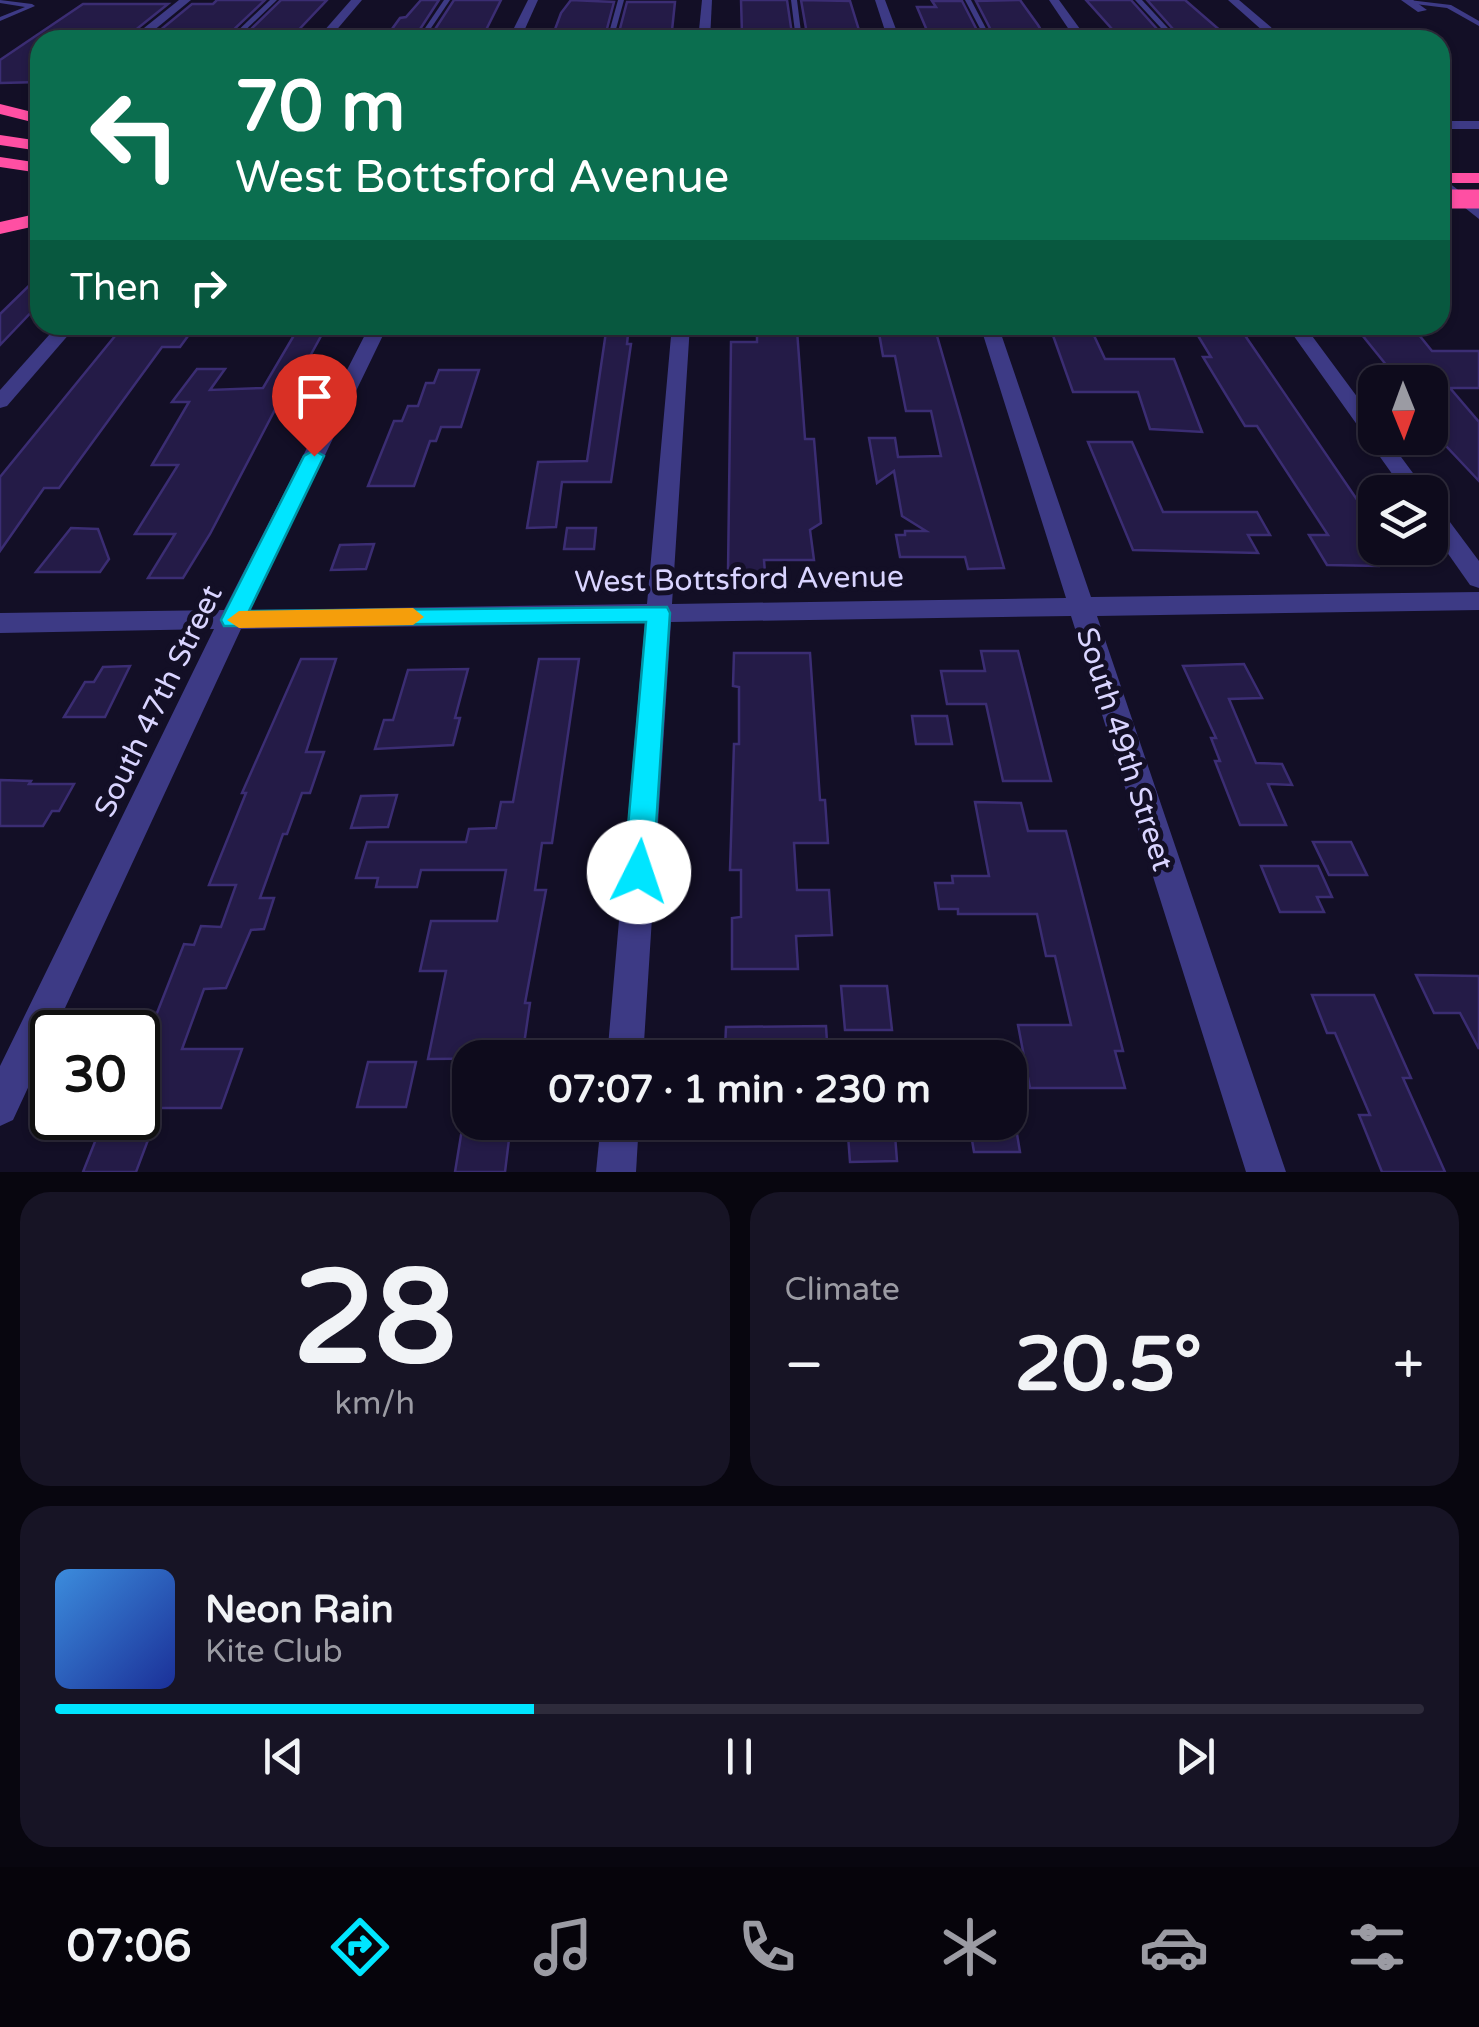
<!DOCTYPE html>
<meta charset="utf-8">
<style>
:root{--surface:#0e0b1c;--page:#171425;--text:#f1f3f6;--muted:#9b9ba3;--line:#2e2b3b;--accent:#00e5ff}
body{margin:0;font-family:"Varela Round",sans-serif;background:var(--page);color:var(--text);height:100vh;display:flex;flex-direction:column;font-size:38px;white-space:nowrap}
*{box-sizing:border-box;margin:0}
p{font-size:32px;color:var(--muted)}
.icon{flex:none;width:55px;height:55px;fill:none;stroke:currentColor;stroke-width:2;stroke-linecap:round;stroke-linejoin:round}
.map{position:relative;height:1172px;overflow:hidden}
.side{display:flex;flex-direction:column;gap:20px;padding:20px;background:#08060f;flex:1}
.side>*{flex:none}
.top-card{position:absolute;left:30px;top:30px;width:1420px;height:305px;border-radius:30px;box-shadow:0 2px 8px #0004,0 0 0 2px var(--line);background:#0b6e4f;color:#fff;overflow:hidden}
.needle{width:65px;rotate:179deg}
.buttons{position:absolute;left:1358px;top:365px;display:grid;gap:20px}
.buttons a{display:grid;place-items:center;width:90px;height:90px;border-radius:20px;background:var(--surface);box-shadow:0 2px 8px #0004,0 0 0 2px var(--line);font-size:50px}
.speed{position:absolute;left:30px;top:1010px;display:flex;gap:20px;font-size:50px;font-weight:700;text-align:center}
.speed>*{display:grid;place-content:center;width:130px;height:130px;border-radius:50%;background:var(--surface);box-shadow:0 2px 8px #0004,0 0 0 2px var(--line);line-height:1}
.speed .limit{border:5px solid #111;border-radius:15px;background:#fff;color:#111}
.pin{position:absolute;display:grid;place-items:center;width:85px;height:85px;color:#fff;margin:-102px -42px;border-radius:50% 50% 50% 0;rotate:-45deg;box-shadow:0 0 10px #0007}
.pin .icon{rotate:45deg}
.me{position:absolute;width:110px;margin:-55px;rotate:4deg;stroke-linejoin:round;filter:drop-shadow(0 0 8px #0008)}
.turn{display:flex;align-items:center;gap:35px;height:210px;padding:0 40px;font-size:45px}
.turn .icon{width:130px;height:130px;stroke-width:2.5}
.turn b{display:block;font-size:70px;line-height:85px}
.then{display:flex;align-items:center;height:95px;padding:0 40px;background:#0003;gap:20px;font-size:38px}
.big{font-size:75px;font-weight:700;line-height:1.1}
.side .tile{flex:1;display:flex;flex-direction:column;justify-content:center;gap:15px;min-width:0;padding:0 35px;border-radius:30px;background:var(--page)}
.side .dial{align-items:center;gap:0}
.dial b{font-size:130px;line-height:1}
.song{display:flex;align-items:center;gap:30px}
.cover{width:120px;height:120px;border-radius:15px;background:linear-gradient(135deg,hsl(210 70% 55%),hsl(230 70% 35%))}
.played{height:10px;border-radius:5px;background:linear-gradient(90deg,var(--accent) 35%,var(--line) 35%)}
.keys{display:flex;justify-content:space-around;direction:ltr}
.heat{display:flex;justify-content:space-between;align-items:center;font-size:55px;direction:ltr}
.side .tiles{flex:1;display:grid;gap:20px;grid-template-columns:1fr 1fr}
.tile:last-child{grid-column:span 2}
.trip{position:absolute;left:452px;top:1040px;width:575px;height:100px;border-radius:30px;background:var(--surface);box-shadow:0 2px 8px #0004,0 0 0 2px var(--line);font-weight:700;line-height:100px;text-align:center}
.tabs{display:flex;height:160px;justify-content:space-around;align-items:center;background:#06040b;color:var(--muted)}
.tabs .icon{width:70px;height:70px}
.tabs .on{color:var(--accent)}
.tabs b{font-size:45px;color:var(--text)}
.map>svg:first-child{display:block}
</style>
<div class="map">
<svg width="1479" height="1172" viewBox="0 0 1479 1172">
<rect width="100%" height="100%" fill="#130f26"/>
<!-- building -->
<g fill="#241b47" stroke="#3b2d73" stroke-width="2.5">
<polygon points="217,0 265,0 226,37 153,36 192,4 213,4"/>
<polygon points="281,0 327,0 289,40 243,37"/>
<polygon points="421,0 439,0 413,40 384,40 400,18 406,17"/>
<polygon points="454,0 501,0 481,40 428,40"/>
<polygon points="571,0 614,2 604,40 551,40 561,13"/>
<polygon points="741,0 787,0 792,34 742,34"/>
<polygon points="801,0 850,1 862,40 808,40"/>
<polygon points="1020,0 1038,25 1047,40 996,40 976,1"/>
<polygon points="1086,0 1131,0 1166,39 1121,39"/>
<polygon points="1147,0 1185,0 1230,39 1182,39"/>
<polygon points="932,1 962,1 982,40 931,40 917,7 936,7"/>
<polygon points="627,2 675,2 671,40 617,40"/>
<polygon points="83,4 168,4 128,36 107,35 101,40 40,40 40,82 0,83 0,60"/>
<polygon points="40,275 40,303 0,345 0,314"/>
<polygon points="124,325 196,325 180,347 162,347 59,488 44,488 0,551 0,477"/>
<polygon points="300,325 327,325 285,402 279,402 210,534 183,578 148,578 175,534 135,534 178,465 152,465 189,402 172,402 197,369 225,369 210,390 263,388"/>
<polygon points="607,325 629,325 627,344 631,344 611,482 562,482 556,527 527,528 538,462 587,461"/>
<polygon points="1354,325 1392,325 1401,335 1419,335 1432,351 1479,351 1479,388 1450,388 1479,422 1479,481 1430,429 1430,382 1400,382"/>
<polygon points="1050,327 1090,327 1105,359 1174,359 1202,432 1150,429 1138,392 1073,392"/>
<polygon points="911,329 935,329 1004,568 968,569 965,557 900,557 896,535 905,535 905,531 926,531 902,516 894,471 877,483 869,438 895,438 898,457 941,456 931,411 906,411 895,356 883,356 879,333 912,333"/>
<polygon points="797,330 805,439 814,439 821,523 810,530 814,560 764,560 765,573 728,573 731,342 757,342 757,331"/>
<polygon points="1197,334 1244,334 1375,526 1375,548 1386,548 1369,548 1378,566 1327,565 1309,535 1328,535 1257,426 1245,426 1203,357 1211,357"/>
<polygon points="439,370 479,370 461,427 441,427 436,441 430,441 414,486 368,486 394,421 402,421 408,406 418,406 426,383 434,383"/>
<polygon points="1088,442 1132,442 1163,512 1257,512 1270,535 1248,535 1258,553 1133,550"/>
<polygon points="71,528 98,529 109,559 100,572 36,572"/>
<polygon points="567,528 596,528 594,549 564,549"/>
<polygon points="374,544 366,569 331,570 340,545"/>
<polygon points="981,651 1018,651 1051,781 1003,781 986,704 947,704 941,671 985,671"/>
<polygon points="734,653 810,653 820,800 825,800 828,843 794,843 797,890 829,890 832,935 796,936 798,969 732,969 732,918 741,917 741,870 730,870 734,744 739,744 739,687 733,686"/>
<polygon points="301,659 336,659 306,752 324,752 310,793 302,793 287,834 283,834 260,898 274,898 264,929 251,930 226,988 204,989 182,1049 242,1049 221,1108 160,1108 136,1172 83,1172 100,1129 138,1130 138,1041 149,1013 157,1013 184,944 194,945 201,926 221,927 236,885 209,885 246,793 242,793"/>
<polygon points="539,659 579,659 552,843 542,843 535,890 546,890 525,1003 530,1003 522,1058 428,1059 446,971 420,971 431,921 497,921 506,870 421,870 417,887 376,887 378,878 356,878 367,842 466,842 469,829 496,828 501,802 513,802"/>
<polygon points="1244,664 1262,698 1229,699 1256,763 1282,764 1292,785 1268,784 1286,825 1240,825 1215,761 1220,761 1211,738 1216,738 1183,666"/>
<polygon points="130,666 105,717 64,717 85,682 94,682 103,667"/>
<polygon points="468,669 455,718 460,718 453,745 375,749 384,720 393,720 408,670"/>
<polygon points="912,716 947,716 952,744 916,744"/>
<polygon points="0,780 31,781 29,784 74,784 59,811 52,811 43,826 0,826"/>
<polygon points="397,795 388,827 351,828 361,796"/>
<polygon points="975,802 1021,803 1028,831 1066,831 1123,1051 1115,1051 1125,1088 1030,1088 1018,1025 1071,1025 1055,956 1046,956 1037,914 958,914 958,909 939,909 935,883 953,883 952,876 989,876"/>
<polygon points="1313,842 1351,842 1367,875 1329,875"/>
<polygon points="1261,866 1318,866 1332,897 1317,897 1324,912 1280,912"/>
<polygon points="1416,975 1479,976 1479,1049 1460,1013 1434,1013"/>
<polygon points="841,986 887,986 892,1030 845,1030"/>
<polygon points="1312,995 1374,995 1411,1078 1403,1078 1445,1172 1382,1172 1359,1115 1370,1115 1335,1033 1327,1033"/>
<polygon points="826,1026 828,1058 730,1058 730,1049 725,1049 726,1027"/>
<polygon points="368,1062 416,1062 406,1107 357,1107"/>
<polygon points="847,1122 894,1122 897,1161 850,1162"/>
<polygon points="969,1122 1015,1122 1020,1152 974,1152"/>
<polygon points="463,1123 511,1123 505,1172 455,1172"/>
</g>
<g fill="none" stroke-linecap="round" stroke-linejoin="round">
<!-- service -->
<g fill="#3d3a85" fill-rule="evenodd">
<polygon points="0,0 32,4 35,6 0,21 0,17 25,7 0,3"/>
<polygon points="270,0 277,0 235,40 228,40"/>
<polygon points="444,0 450,0 423,40 417,40"/>
<polygon points="618,0 624,0 613,40 607,40"/>
<polygon points="791,0 797,0 802,40 796,40"/>
<polygon points="965,0 971,0 992,40 986,40"/>
<polygon points="1135,0 1142,0 1179,40 1172,40"/>
<polygon points="1409,0 1451,5 1479,21 1479,26 1447,8 1407,3"/>
</g>
<!-- minor -->
<g fill="#3d3a85" fill-rule="evenodd">
<polygon points="179,0 191,0 142,40 129,40"/>
<polygon points="351,0 362,0 328,40 316,40"/>
<polygon points="528,0 538,0 520,40 508,40"/>
<polygon points="702,0 712,0 710,40 698,40"/>
<polygon points="875,0 885,0 900,40 888,40"/>
<polygon points="1049,0 1059,0 1088,40 1076,40"/>
<polygon points="1401,0 1413,0 1427,10 1418,12"/>
<rect x="1440" y="121" width="39" height="8"/>
<polygon points="58,325 77,325 7,406 0,408 0,390"/>
<polygon points="370,325 388,325 250,610 647,604 672,325 690,325 672,604 1066,598 980,325 998,325 1091,597 1479,592 1479,610 1097,616 1286,1172 1246,1172 1071,616 671,622 643,1058 607,1058 645,623 241,629 13,1120 0,1126 0,1066 214,629 0,633 0,613 224,610"/>
<polygon points="1286,325 1304,325 1375,421 1375,438 1387,438 1427,492 1405,492"/>
<polygon points="1430,503 1438,506 1479,561 1479,588 1470,585 1430,528"/>
<polygon points="601,1122 639,1122 636,1172 596,1172"/>
</g>
<!-- tertiary -->
<g fill="#3d3a85" fill-rule="evenodd">
<polygon points="1228,0 1239,0 1286,40 1273,40"/>
<polygon points="1440,176 1479,206 1479,219 1440,188"/>
</g>
<!-- motorway -->
<g fill="#ff4fa3" fill-rule="evenodd">
<polygon points="0,104 40,114 40,124 0,114"/>
<polygon points="0,135 40,141 40,151 0,145"/>
<polygon points="0,157 40,163 40,173 0,167"/>
<rect x="1440" y="173" width="39" height="10"/>
<polygon points="40,213 40,225 0,234 0,222"/>
</g>
<!-- motorway-bridge -->
<polyline stroke="#ff4fa3" stroke-width="19" points="1440,199 1479,199"/>
</g>
<!-- route -->
<polygon fill="#00e5ff" stroke="#0095a6" stroke-width="2.5" points="314,450 324,456 249,611 667,607 670,613 653,872 649,882 639,886 628,882 624,872 646,622 224,626 221,620 304,456"/>
<!-- slow -->
<polygon fill="#f59e0b" points="413,608 424,617 413,625 239,628 227,620 239,611"/>
<g text-anchor="middle" stroke-width="10" stroke-linejoin="round" paint-order="stroke">
<!-- street labels -->
<g font-size="30" fill="#d9d4ff" stroke="#130f26">
<text transform="translate(739 579) rotate(-1)" y="10">West Bottsford Avenue</text>
<text transform="translate(158 701) rotate(-64)" y="10">South 47th Street</text>
<text transform="translate(1125 749) rotate(72)" y="10">South 49th Street</text>
</g>
</g>
</svg>
<div class="buttons">
<a><svg class="needle" viewBox="-14 -14 28 28"><path d="M0-13l5 13h-10z" fill="#e53935"/><path d="M0 13l5-13h-10z" fill="#9b9ba3"/></svg></a>
<a><svg class="icon" aria-label="layers" viewBox="0 0 24 24"><path d="M12 4l9 5-9 5-9-5zM3 14l9 5 9-5"/></svg></a>
</div>
<div class="speed"><div class="limit">30</div></div>
<div class="pin" style="left:314px;top:456px;background:#d93025"><svg class="icon" aria-label="arrive" viewBox="0 0 24 24"><path d="M6 21V4h12l-3 4 3 4H6"/></svg></div>
<svg class="me" style="left:639px;top:872px" viewBox="-20 -20 40 40"><circle r="19" fill="#fff"/><path d="M0-13L10 11 0 6-10 11z" fill="#00e5ff"/></svg>
<div class="trip">07:07 · 1 min · 230 m</div>
<div class="top-card">
<div class="turn"><svg class="icon" aria-label="left" viewBox="0 0 24 24"><path d="M17 20v-9H6M10 6l-5 5 5 5"/></svg><div><b>70 m</b>West Bottsford Avenue</div></div>
<div class="then">Then<svg class="icon" aria-label="right" viewBox="0 0 24 24"><path d="M7 20v-9h11M14 6l5 5-5 5"/></svg></div>
</div>
</div>
<section class="side">
<div class="tiles">
<div class="tile dial"><b>28</b><p>km/h</p></div>
<div class="tile"><p>Climate</p>
<div class="heat"><a>−</a><b class="big">20.5°</b><a>+</a></div>
</div>
<div class="tile">
<div class="song"><i class="cover"></i><div><b>Neon Rain</b><p>Kite Club</p></div></div>
<div class="played"></div>
<div class="keys"><svg class="icon" aria-label="previous" viewBox="0 0 24 24"><path d="M18 5L8 12l10 7zM5 5v14"/></svg><svg class="icon" aria-label="pause" viewBox="0 0 24 24"><path d="M8 5v14M16 5v14"/></svg><svg class="icon" aria-label="next" viewBox="0 0 24 24"><path d="M6 5l10 7-10 7zM19 5v14"/></svg></div>
</div>
</div>
</section>
<nav class="tabs">
<b>07:06</b>
<svg class="icon on" aria-label="directions" viewBox="0 0 24 24"><path d="M12 3l9 9-9 9-9-9zM9 14v-3h6M13 9l2 2-2 2"/></svg>
<svg class="icon" aria-label="music" viewBox="0 0 24 24"><path d="M9 18V5l10-2v13"/><circle cx="6" cy="18" r="3"/><circle cx="16" cy="16" r="3"/></svg>
<svg class="icon" aria-label="phone" viewBox="0 0 24 24"><path d="M5 4h4l2 5-3 2q2 4 5 5l2-3 5 2v4C11 20 4 13 5 4z"/></svg>
<svg class="icon" aria-label="climate" viewBox="0 0 24 24"><path d="M12 3v18M4 7l16 10M4 17L20 7"/></svg>
<svg class="icon" aria-label="car" viewBox="0 0 24 24"><path d="M5 17H2v-5l4-1 3-4h7l3 4 3 1v5h-3M9 17h6M6 11h13"/><circle cx="7" cy="17" r="2"/><circle cx="17" cy="17" r="2"/></svg>
<svg class="icon" aria-label="filters" viewBox="0 0 24 24"><path d="M4 7h16M4 17h16"/><circle cx="9" cy="7" r="2"/><circle cx="15" cy="17" r="2"/></svg>
</nav>
